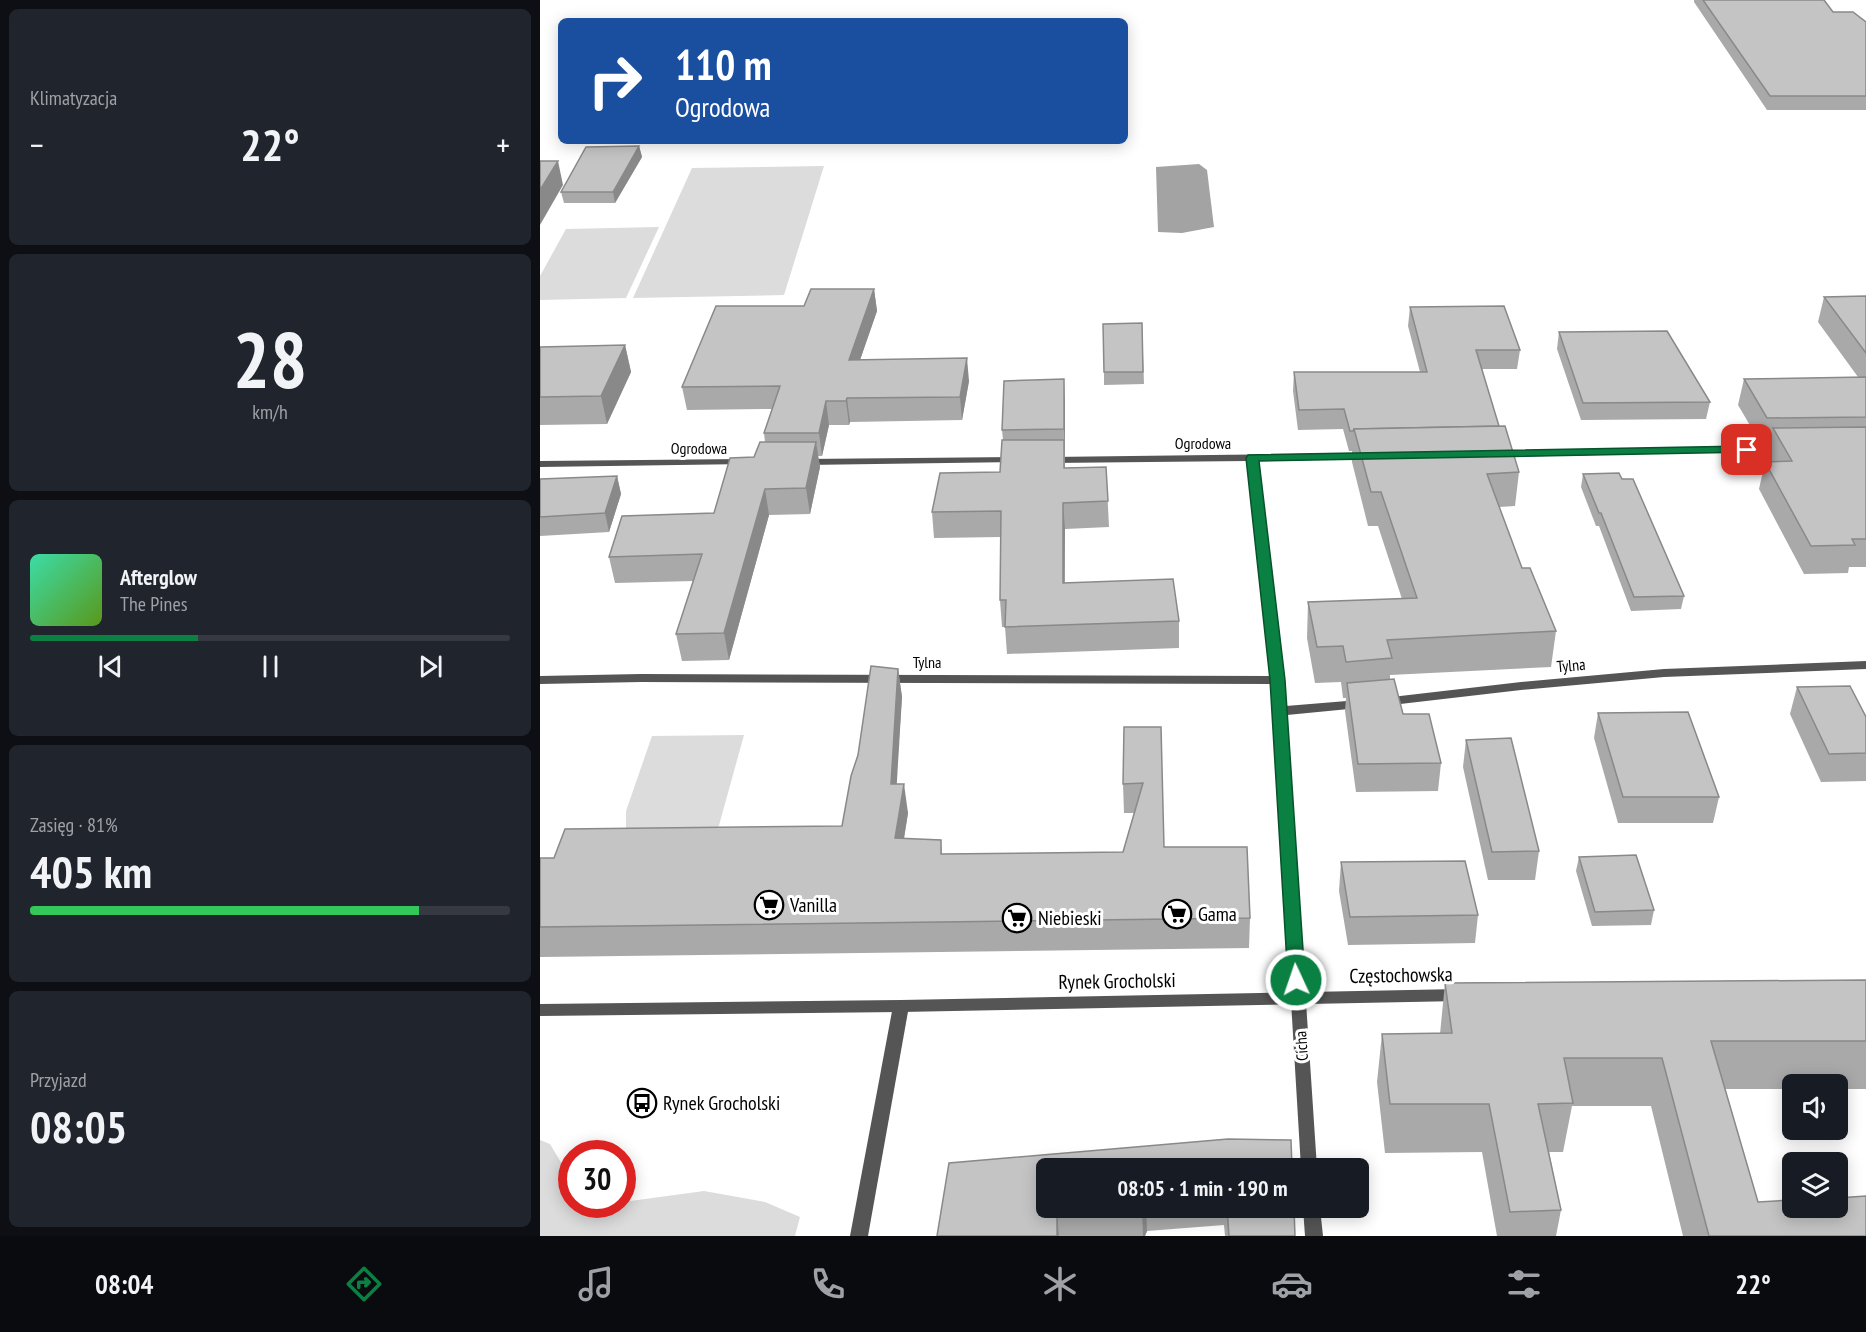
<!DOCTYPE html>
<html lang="pl">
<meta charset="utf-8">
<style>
:root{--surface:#171b24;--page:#20242c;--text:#f1f3f6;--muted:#9ea1a6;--line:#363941;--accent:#0b8043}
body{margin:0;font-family:"PT Sans Narrow",sans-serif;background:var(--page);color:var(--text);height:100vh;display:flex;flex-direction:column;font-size:22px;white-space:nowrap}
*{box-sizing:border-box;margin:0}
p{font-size:20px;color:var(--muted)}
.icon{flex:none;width:33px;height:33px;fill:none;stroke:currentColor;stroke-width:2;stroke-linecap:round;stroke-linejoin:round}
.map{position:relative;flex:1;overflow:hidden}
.drawer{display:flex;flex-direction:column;gap:9px;padding:9px;background:#0d0f14;width:540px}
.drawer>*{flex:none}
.top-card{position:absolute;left:18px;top:18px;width:570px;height:126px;border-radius:9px;box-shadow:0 3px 15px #0003;background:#1a4fa0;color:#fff;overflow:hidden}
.tools{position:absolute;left:1242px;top:1074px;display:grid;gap:12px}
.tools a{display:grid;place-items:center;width:66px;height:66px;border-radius:9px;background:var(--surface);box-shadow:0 3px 15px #0003;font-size:30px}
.speed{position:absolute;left:18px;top:1140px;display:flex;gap:12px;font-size:30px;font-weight:700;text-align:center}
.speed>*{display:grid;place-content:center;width:78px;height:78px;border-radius:50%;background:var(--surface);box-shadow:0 3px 15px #0003;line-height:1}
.speed .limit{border:9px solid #d22;background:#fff;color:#111}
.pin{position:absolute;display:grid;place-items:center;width:51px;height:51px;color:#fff;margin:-26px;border-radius:12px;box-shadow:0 3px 9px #0006}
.me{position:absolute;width:66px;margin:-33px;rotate:357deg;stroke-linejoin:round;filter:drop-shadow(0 0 4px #0008)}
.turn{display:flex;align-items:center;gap:21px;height:126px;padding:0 18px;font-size:27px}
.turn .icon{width:78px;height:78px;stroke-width:2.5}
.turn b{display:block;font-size:42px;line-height:51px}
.big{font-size:45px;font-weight:800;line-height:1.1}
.drawer .tile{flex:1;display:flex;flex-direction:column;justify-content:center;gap:9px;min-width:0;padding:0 21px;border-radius:9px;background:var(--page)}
.drawer .dial{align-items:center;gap:0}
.dial b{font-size:78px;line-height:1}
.song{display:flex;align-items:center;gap:18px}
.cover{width:72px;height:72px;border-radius:9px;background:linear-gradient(135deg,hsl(160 70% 55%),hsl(90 70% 35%))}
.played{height:6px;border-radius:3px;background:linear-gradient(90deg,var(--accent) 35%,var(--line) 35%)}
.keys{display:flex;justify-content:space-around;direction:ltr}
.heat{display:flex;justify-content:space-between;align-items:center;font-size:33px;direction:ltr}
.charge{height:9px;border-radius:4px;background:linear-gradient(90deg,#34c759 81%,var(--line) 0)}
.trip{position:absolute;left:496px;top:1158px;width:333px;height:60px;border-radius:9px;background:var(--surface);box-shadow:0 3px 15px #0003;font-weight:800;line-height:60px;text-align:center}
.tabs{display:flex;height:96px;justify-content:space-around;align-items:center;background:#090b0e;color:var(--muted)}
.tabs .icon{width:42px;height:42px}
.tabs .current{color:var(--accent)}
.tabs b{font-size:27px;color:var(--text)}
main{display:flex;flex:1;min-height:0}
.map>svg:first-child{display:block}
</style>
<main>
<section class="drawer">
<div class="tile"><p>Klimatyzacja</p>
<div class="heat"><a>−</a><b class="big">22°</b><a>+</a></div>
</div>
<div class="tile dial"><b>28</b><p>km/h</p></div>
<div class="tile">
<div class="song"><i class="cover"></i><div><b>Afterglow</b><p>The Pines</p></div></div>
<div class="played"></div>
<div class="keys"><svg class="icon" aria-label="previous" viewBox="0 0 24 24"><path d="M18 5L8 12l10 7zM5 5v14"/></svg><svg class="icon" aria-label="pause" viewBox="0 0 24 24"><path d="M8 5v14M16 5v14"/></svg><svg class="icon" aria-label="next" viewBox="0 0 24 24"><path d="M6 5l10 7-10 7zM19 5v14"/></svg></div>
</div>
<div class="tile"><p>Zasięg · 81%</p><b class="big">405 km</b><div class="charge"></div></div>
<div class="tile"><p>Przyjazd</p><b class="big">08:05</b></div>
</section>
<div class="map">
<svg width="1326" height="1236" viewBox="0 0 1326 1236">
<rect width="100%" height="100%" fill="#fff"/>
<!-- green -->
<g fill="#dcdcdc">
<polygon points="284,166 244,295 93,298 152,168"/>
<polygon points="119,227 86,298 0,300 0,276 26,229"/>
<polygon points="204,735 173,847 86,832 86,811 112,736"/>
<polygon points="0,1140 10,1144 31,1179 32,1204 82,1204 83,1202 164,1191 225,1202 260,1217 255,1236 0,1236"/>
</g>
<!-- water -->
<polygon fill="#a3a3a3" points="659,164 667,170 674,227 642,233 618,232 616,167"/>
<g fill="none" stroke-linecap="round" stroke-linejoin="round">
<!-- minor -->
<g fill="#555" fill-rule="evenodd">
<polygon points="1244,446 1248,447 1249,449 1248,451 958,457 953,454 958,451"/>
<polygon points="827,453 832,456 831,458 718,461 746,706 819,700 825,704 819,708 747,715 777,1168 761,1168 732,684 101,682 0,684 0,676 101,674 731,676 707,461 511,463 506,460 511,457"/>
<polygon points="476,457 480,458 481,460 480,462 265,465 260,462 265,459"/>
<polygon points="203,459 207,460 208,462 207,464 0,467 0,461"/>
<polygon points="1326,661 1326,669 1124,677 981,690 843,706 837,702 843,698 981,682 1124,669"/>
<polygon points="361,1000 366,1002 369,1006 328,1236 310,1236 353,1006 356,1002"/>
<polygon points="763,1208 780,1208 783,1236 765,1236"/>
</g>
<!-- tertiary -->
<polygon fill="#555" fill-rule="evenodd" points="920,989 925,991 928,995 925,999 920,1001 361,1012 0,1016 0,1004 361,1000"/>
</g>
<!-- wall -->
<g fill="#a9a9a9">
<polygon points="1154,0 1284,0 1293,12 1326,22 1326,110 1227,110 1154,2"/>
<polygon points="99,146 102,157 75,203 24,203 21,192"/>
<polygon points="334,289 337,311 320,360 429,381 422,420 310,422 309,425 289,425 282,456 278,456 280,467 270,514 229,515 189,660 142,661 136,634 154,581 75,583 69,557 174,513 225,442 224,433 232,409 147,410 142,387 264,306"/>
<polygon points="1326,296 1326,567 1309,567 1308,573 1264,574 1219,489 1225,462 1231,462 1227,455 1229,444 1221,444 1198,405 1204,379 1318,377 1278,322 1284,297"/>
<polygon points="870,307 980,350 977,369 942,369 959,426 979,472 975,506 959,507 982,568 1016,631 1011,667 850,675 850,679 863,714 901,763 898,791 816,792 805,711 806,698 803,698 801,682 775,683 767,638 768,602 862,599 838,526 828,526 812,462 812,451 809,451 803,429 758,430 753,391 754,372 880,372 868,326"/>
<polygon points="602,323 604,384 564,385 564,372"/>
<polygon points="1019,332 1170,402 1166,419 1041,420 1017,349"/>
<polygon points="85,345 91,372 67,424 0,425 0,347"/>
<polygon points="525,404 525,468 566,467 569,527 525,529 525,583 639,621 639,648 467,654 465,627 462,627 460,600 461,537 394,538 392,512 460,472 463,440 462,430"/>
<polygon points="1043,474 1144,596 1141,609 1091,611 1059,526 1056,526 1041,487"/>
<polygon points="77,476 81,494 69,532 0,536 0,479"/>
<polygon points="358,669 362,697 356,784 368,813 364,839 401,840 402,854 583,852 594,813 584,813 583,784 584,727 624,847 710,918 709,948 0,957 0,858 14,858 302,826"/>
<polygon points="1257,687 1326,717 1326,781 1281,782 1250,714"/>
<polygon points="1058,713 1179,797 1173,823 1078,823 1054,738"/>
<polygon points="926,740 999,851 995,880 948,880 923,767"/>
<polygon points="1039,857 1114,910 1111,925 1052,926 1036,871"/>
<polygon points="801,862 938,915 935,943 808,945 799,891"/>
<polygon points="1326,980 1326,1089 1298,1089 1298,1084 1252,1084 1252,1089 1185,1089 1218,1202 1326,1236 1143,1236 1111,1106 1032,1106 1023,1152 1009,1152 1021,1210 1016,1236 957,1236 942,1152 845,1153 837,1082 842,1034 900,1034 905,983"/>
<polygon points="507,1168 507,1208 754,1208 755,1236 685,1236 684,1225 607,1231 605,1236 397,1236"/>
</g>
<!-- shaded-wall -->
<g fill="#898989">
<polygon points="99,146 102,157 75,203 73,192"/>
<polygon points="18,161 23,185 0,225 0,190"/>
<polygon points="334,289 337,311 312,383 309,360"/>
<polygon points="85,345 91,372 67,424 61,396"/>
<polygon points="427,358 429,381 422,420 420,397"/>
<polygon points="524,379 525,404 525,454 524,429"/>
<polygon points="307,398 310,422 309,425 306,401"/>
<polygon points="286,401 289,425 282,456 279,433"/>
<polygon points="276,442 280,467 270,514 266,488"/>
<polygon points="77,476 81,494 69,532 65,513"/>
<polygon points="225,489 229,515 189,660 184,633"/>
<polygon points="523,503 525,529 524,610 523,583"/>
<polygon points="358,669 362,697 355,813 351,784"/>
<polygon points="364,784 368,813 359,868 355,838"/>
<polygon points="602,1208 606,1208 607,1231 605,1236 603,1236"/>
<polygon points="517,1214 519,1236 517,1236"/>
</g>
<!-- building -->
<g fill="#c4c4c4" stroke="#898989" stroke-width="1.5">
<polygon points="1163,0 1284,0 1293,12 1313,12 1326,22 1326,96 1230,96"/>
<polygon points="99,146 73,192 21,192 46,147"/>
<polygon points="0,161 18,161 0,190"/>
<polygon points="271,289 334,289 309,360 427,358 420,397 307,398 306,401 286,401 279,433 224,433 240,386 142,387 176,306 264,306"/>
<polygon points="1326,296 1326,353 1284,297"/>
<polygon points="964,306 980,350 936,350 959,426 814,429 813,431 810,431 804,409 759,410 754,372 887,372 870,307"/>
<polygon points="602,323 603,372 564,372 563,324"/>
<polygon points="1127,331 1170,402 1043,403 1019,332"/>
<polygon points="85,345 61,396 0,397 0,347"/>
<polygon points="1326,377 1326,417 1227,418 1204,379"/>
<polygon points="524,379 524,429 462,430 464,381"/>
<polygon points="965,426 979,472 947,474 982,568 990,568 1016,631 847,640 852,658 806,662 803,646 777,647 768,602 877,598 841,492 831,492 814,429"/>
<polygon points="1326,427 1326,539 1312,539 1315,545 1271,546 1225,462 1252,461 1233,428"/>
<polygon points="462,440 524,440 524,468 566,467 568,501 523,503 523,583 633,579 639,621 465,627 466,600 460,600 461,511 392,512 400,473 460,472"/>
<polygon points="220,442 276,442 266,488 225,489 184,633 136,634 162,554 69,557 82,516 174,513 190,458 214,457"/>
<polygon points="1079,473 1082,479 1093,479 1144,596 1094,597 1061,513 1059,513 1043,474"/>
<polygon points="77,476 65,513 0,517 0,479"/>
<polygon points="331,666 358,669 351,784 364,784 355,838 401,840 401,854 583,852 603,783 583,784 584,727 621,727 624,847 707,847 710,918 0,927 0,858 14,858 25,829 302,826 311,776 318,755"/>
<polygon points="854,679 863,714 889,714 901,763 818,764 807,683"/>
<polygon points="1310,686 1326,717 1326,753 1289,754 1257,687"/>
<polygon points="1148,712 1179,797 1083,797 1058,713"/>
<polygon points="971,738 999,851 952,852 926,740"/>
<polygon points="1096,855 1114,910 1055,912 1039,857"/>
<polygon points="925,861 938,915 810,917 801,862"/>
<polygon points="1326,980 1326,1041 1171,1041 1218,1202 1252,1200 1252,1208 1298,1208 1298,1198 1326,1196 1326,1236 1169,1236 1122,1058 1024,1058 1033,1103 998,1104 1021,1210 970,1212 949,1104 850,1104 842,1034 912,1033 905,983"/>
<polygon points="688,1139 751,1140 752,1168 507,1168 507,1208 581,1208 517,1214 517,1236 397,1236 409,1163"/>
<polygon points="687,1208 754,1208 755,1236 689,1236"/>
</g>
<!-- route -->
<polygon fill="#0b8043" stroke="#07532c" stroke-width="1.5" points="1207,446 1212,447 1212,452 719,461 745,680 765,980 762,984 756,986 750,984 748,980 730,680 706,458 708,455"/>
<!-- icons -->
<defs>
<g id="supermarket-ring" transform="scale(1.5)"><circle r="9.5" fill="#fff" stroke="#000" stroke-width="1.5"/><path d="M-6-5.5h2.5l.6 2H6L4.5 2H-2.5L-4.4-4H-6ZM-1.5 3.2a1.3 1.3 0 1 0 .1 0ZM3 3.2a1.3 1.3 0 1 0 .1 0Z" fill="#000"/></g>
<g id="bus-ring" transform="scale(1.5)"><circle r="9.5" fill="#fff" stroke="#000" stroke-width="1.5"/><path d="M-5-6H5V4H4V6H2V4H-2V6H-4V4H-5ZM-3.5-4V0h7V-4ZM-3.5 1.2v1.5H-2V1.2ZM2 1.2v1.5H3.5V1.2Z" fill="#000"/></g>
</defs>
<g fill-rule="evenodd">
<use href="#supermarket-ring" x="229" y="905"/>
<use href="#supermarket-ring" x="637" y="914"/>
<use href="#supermarket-ring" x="477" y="918"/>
<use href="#bus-ring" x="102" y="1103"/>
</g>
<g text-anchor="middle" stroke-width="6" stroke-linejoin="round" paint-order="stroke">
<!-- street labels -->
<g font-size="16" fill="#000" stroke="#fff">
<text x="663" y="449">Ogrodowa</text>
<text x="159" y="454">Ogrodowa</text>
<text x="387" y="668">Tylna</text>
<text transform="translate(1031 665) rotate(-5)" y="6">Tylna</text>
<text transform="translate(761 1046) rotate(-94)" y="6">Cicha</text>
</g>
<!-- near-poi labels -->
<g font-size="20" fill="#000" stroke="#fff" text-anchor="start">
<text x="250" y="912">Vanilla</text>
<text x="658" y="921">Gama</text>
<text x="498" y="925">Niebieski</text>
<text x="123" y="1110">Rynek Grocholski</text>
</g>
<!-- near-street labels -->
<g font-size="20" fill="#000" stroke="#fff">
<text transform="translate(861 975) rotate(-1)" y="7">Częstochowska</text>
<text transform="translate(577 981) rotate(-1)" y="7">Rynek Grocholski</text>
</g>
</g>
</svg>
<div class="tools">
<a><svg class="icon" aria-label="sound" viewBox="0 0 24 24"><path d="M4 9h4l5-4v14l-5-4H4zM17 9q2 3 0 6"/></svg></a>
<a><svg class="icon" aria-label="layers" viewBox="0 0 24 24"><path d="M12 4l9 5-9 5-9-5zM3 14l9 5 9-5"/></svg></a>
</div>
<div class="speed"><div class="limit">30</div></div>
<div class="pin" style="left:1207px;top:450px;background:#d93025"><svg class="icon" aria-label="arrive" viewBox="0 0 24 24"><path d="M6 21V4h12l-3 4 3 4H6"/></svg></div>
<svg class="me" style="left:756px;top:980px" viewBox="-20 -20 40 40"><circle r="17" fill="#0b8043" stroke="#fff" stroke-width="3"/><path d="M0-11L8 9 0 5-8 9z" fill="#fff"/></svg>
<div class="trip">08:05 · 1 min · 190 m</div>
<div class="top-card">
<div class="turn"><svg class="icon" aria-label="right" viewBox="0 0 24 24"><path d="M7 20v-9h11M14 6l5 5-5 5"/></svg><div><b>110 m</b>Ogrodowa</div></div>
</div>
</div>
</main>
<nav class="tabs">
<b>08:04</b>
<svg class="icon current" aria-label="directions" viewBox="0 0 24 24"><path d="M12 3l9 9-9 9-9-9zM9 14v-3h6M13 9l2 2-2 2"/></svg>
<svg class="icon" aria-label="music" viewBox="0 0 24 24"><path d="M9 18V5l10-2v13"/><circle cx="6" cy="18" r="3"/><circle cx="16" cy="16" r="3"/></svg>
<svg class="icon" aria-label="phone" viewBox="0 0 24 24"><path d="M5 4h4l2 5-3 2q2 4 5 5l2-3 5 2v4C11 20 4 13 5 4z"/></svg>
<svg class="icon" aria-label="climate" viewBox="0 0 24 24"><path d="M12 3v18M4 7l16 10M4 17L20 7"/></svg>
<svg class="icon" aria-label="car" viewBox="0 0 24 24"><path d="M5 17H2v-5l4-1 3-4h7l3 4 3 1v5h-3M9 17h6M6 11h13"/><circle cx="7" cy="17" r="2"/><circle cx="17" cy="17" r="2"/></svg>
<svg class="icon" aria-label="filters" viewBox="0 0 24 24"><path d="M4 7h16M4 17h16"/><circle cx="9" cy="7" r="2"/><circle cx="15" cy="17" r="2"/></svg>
<b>22°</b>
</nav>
